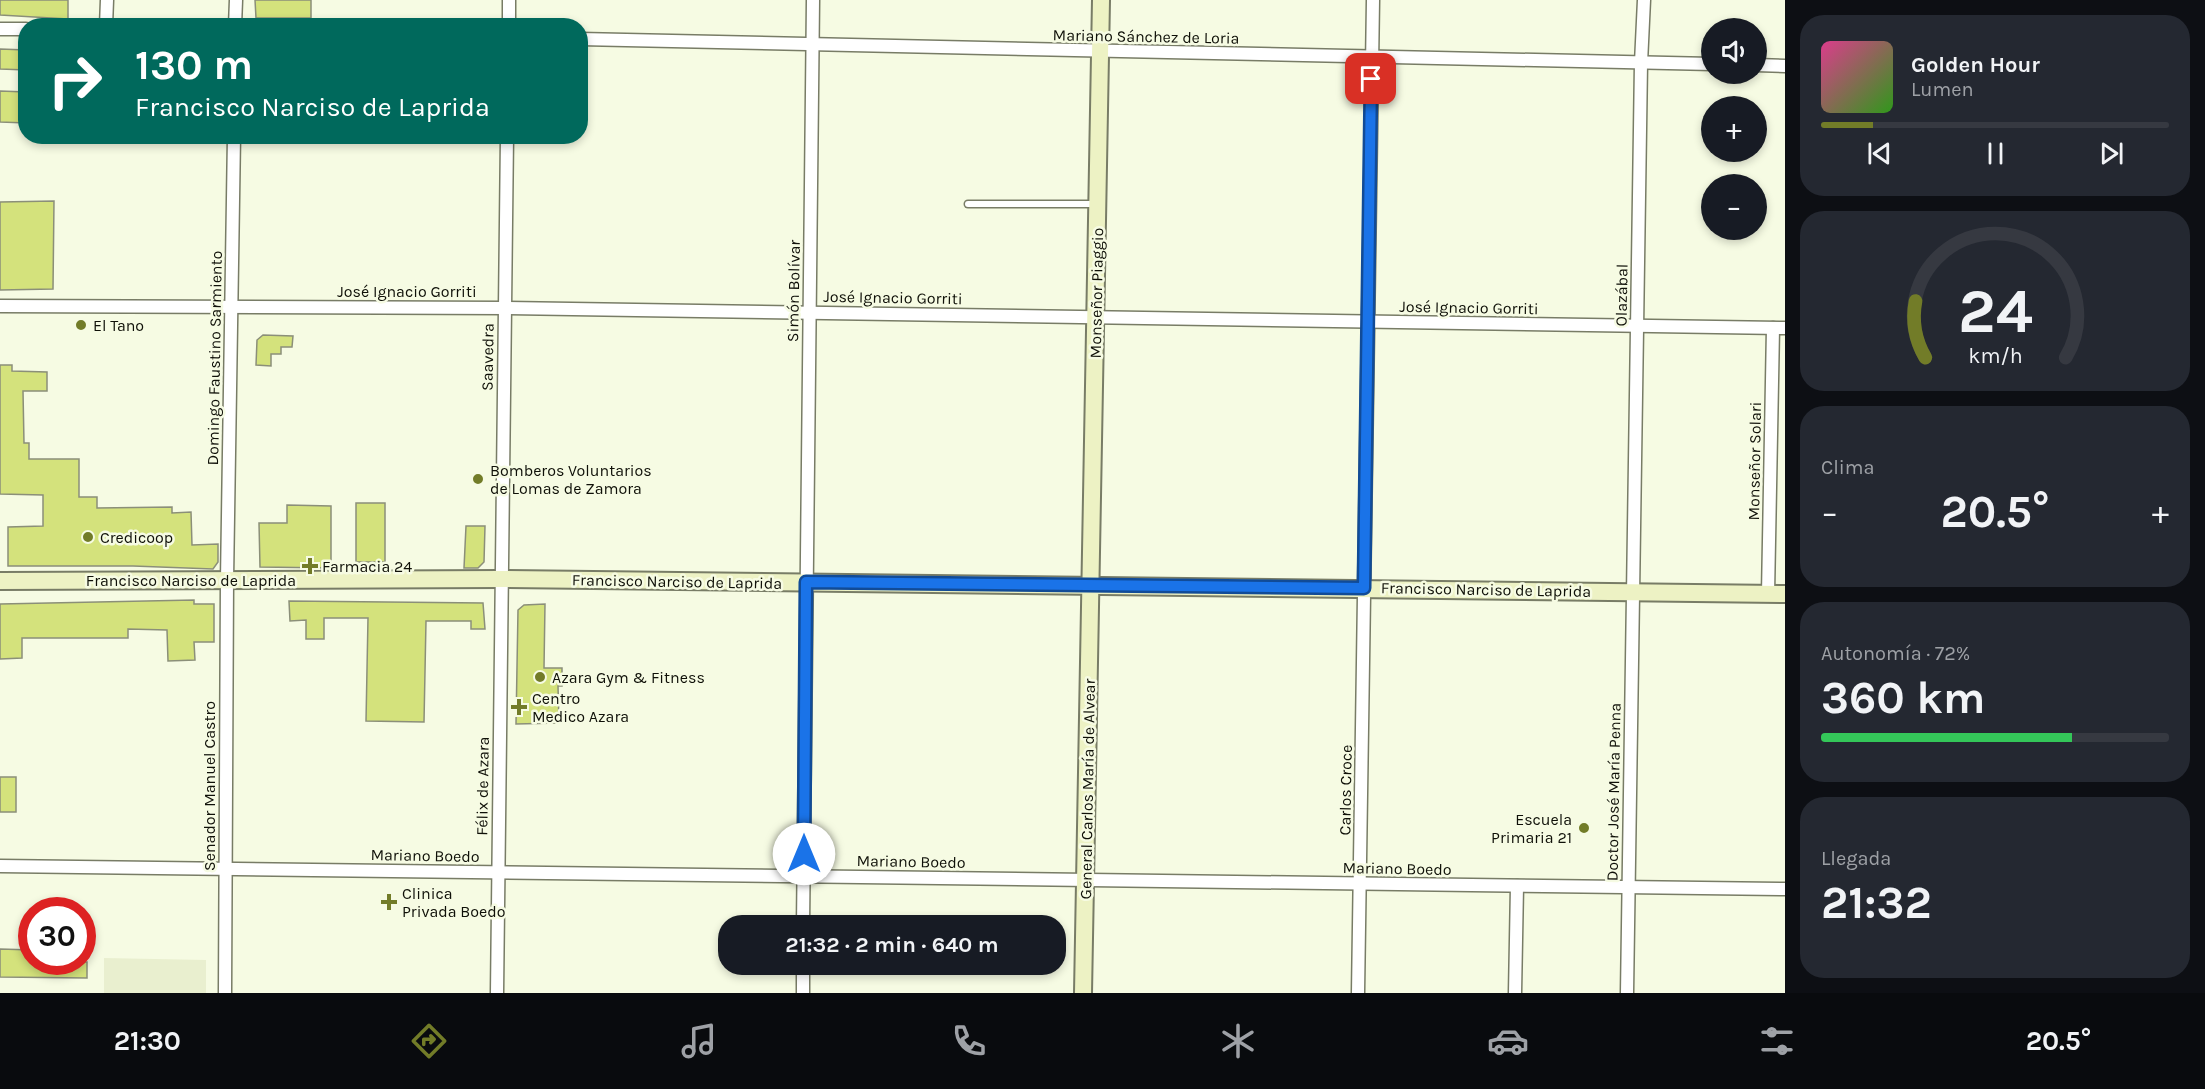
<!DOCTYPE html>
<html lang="es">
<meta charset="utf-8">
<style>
:root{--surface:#171b24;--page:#242831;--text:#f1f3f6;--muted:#9ea1a6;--line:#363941;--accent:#727c28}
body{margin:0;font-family:Karla,sans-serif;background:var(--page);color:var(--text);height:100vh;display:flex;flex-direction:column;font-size:22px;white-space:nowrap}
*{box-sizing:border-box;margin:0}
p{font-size:20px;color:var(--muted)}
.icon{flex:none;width:33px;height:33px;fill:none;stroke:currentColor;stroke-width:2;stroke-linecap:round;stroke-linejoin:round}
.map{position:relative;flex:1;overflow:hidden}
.panel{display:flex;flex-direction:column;gap:15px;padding:15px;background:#0d0f14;width:420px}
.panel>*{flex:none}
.top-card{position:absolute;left:18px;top:18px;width:570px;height:126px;border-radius:24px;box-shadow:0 3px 9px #0003;background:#00695c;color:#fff;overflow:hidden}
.tools{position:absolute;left:1701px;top:18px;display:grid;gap:12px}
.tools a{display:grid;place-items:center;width:66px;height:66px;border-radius:50%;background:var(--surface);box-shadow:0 3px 9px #0003;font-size:30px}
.speed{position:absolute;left:18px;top:897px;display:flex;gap:12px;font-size:30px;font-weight:700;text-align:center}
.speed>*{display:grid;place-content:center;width:78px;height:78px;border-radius:50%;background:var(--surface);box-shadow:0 3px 9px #0003;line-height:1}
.speed .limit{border:9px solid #d22;background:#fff;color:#111}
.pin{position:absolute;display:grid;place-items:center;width:51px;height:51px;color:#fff;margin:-26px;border-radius:12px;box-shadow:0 3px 9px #0006}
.me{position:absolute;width:66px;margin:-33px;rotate:0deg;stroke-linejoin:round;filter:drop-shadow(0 0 4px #0008)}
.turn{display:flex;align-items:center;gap:21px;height:126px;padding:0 18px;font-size:27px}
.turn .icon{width:78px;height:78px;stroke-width:2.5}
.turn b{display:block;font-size:42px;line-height:51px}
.big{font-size:45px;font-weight:700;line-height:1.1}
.panel .card{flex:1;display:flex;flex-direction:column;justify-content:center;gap:9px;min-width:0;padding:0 21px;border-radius:24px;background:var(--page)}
.panel .dial{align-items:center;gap:0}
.dial svg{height:156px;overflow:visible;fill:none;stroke:var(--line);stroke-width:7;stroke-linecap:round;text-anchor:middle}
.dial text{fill:var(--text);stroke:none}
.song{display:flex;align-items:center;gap:18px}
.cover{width:72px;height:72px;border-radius:9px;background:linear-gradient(135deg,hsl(330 70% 55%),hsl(110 70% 35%))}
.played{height:6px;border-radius:3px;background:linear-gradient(90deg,var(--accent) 15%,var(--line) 15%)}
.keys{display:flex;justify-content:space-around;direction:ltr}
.heat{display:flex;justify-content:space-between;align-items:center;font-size:33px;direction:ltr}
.charge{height:9px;border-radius:4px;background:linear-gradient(90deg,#34c759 72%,var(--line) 0)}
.trip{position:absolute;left:718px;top:915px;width:348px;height:60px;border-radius:24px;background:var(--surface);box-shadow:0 3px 9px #0003;font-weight:700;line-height:60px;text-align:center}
.dock{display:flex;height:96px;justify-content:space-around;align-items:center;background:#090b0e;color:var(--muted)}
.dock .icon{width:42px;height:42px}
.dock .current{color:var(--accent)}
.dock b{font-size:27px;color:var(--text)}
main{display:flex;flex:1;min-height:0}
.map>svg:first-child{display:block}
</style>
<main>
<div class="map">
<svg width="1785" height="993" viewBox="0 0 1785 993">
<rect width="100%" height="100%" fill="#f6fbe3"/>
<!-- built -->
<polygon fill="#e9efcf" points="104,958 206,960 206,993 104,993"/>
<!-- building -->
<g fill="#d4e27c" stroke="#8b8f79" stroke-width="1.5">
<polygon points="0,0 68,0 68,19 0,15"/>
<polygon points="255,0 311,0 311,18 256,18"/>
<polygon points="0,49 26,50 26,70 0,69"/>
<polygon points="0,91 26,92 26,123 0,122"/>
<polygon points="54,201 53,289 0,290 0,202"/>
<polygon points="263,335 293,336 292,347 281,347 281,354 271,354 271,366 256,365 257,340"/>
<polygon points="0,365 12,365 12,371 47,372 47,391 23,391 24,443 29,443 29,459 79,459 79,497 97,497 97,508 172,507 172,513 191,512 192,545 218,544 218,562 213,569 133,566 8,566 8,527 43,526 43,495 0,494"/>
<rect x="356" y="503" width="29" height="59"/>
<polygon points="287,505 331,506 331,568 260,567 259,523 287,523"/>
<polygon points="466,526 485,526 484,562 478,568 464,568"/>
<polygon points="194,600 194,604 214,604 214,642 194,642 195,660 168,661 167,630 128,629 128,638 22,638 22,658 0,659 0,604"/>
<polygon points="289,601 483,603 485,629 471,629 471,621 426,621 424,722 366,721 368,618 324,618 324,639 306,639 306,620 290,621"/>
<polygon points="545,604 544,668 562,668 562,686 558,686 559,723 516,724 518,610 524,605"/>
<rect x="0" y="777" width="16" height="35"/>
<polygon points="0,949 32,950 32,962 87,962 87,978 0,977"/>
</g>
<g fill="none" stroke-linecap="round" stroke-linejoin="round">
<!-- lane casing -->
<g stroke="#787c66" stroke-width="9">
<polyline id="lane" points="968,204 1097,204"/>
</g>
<!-- street casing -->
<g stroke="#787c66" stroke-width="15">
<g id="street">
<polyline points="106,26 107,0"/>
<polyline points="235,26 236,0"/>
<polyline points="509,26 509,0"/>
<polyline points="0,29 26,29"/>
<polyline points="580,39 1712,64"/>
<polyline points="1756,65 1785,66"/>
<polyline points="0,306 505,308 1785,328"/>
<polyline points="1768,594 1773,328"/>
<polyline points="0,866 1785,889"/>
<polyline points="803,926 813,0"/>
<polyline points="225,993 227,580 234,136"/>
<polyline points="497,993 507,136"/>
<polyline points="803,993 803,964"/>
<polyline points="1358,993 1373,0"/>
<polyline points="1515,993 1517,886"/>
<polyline points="1627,993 1641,63 1644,0"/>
</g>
</g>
<!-- secondary casing -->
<g stroke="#787c66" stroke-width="20">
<g id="secondary">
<polyline points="0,581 501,579 1785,594"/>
<polyline points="1083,993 1101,0"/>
</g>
</g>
<!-- lane -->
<use href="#lane" stroke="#fff" stroke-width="6"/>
<!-- street -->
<use href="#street" stroke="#fff" stroke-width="12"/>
<!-- secondary -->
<use href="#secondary" stroke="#edf2c4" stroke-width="16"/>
</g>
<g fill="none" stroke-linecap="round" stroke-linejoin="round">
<!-- route casing -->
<g stroke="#114b97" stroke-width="15">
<polyline id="route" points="804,854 806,582 1364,588 1371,79"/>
</g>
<!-- route -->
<use href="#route" stroke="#1a73e8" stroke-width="10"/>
</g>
<!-- markers -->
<g fill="#727c28" stroke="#f6fbe3" stroke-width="2">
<circle cx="81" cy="325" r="6"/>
<circle cx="478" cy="479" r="6"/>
<circle cx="88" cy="537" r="6"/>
<path d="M307 557h6v6h6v6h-6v6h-6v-6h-6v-6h6z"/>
<circle cx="540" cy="677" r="6"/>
<path d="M516 698h6v6h6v6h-6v6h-6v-6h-6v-6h6z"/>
<circle cx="1584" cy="828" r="6"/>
<path d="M386 893h6v6h6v6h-6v6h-6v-6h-6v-6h6z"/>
</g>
<g text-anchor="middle" stroke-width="5" stroke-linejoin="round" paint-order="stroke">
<!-- street labels -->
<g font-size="16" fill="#0f1008" stroke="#f6fbe3">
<text transform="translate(1146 36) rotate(1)" y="6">Mariano Sánchez de Loria</text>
<text x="407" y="297">José Ignacio Gorriti</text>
<text transform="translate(793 291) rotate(-89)" y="6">Simón Bolívar</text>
<text transform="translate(1096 293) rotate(-89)" y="6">Monseñor Piaggio</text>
<text transform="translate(1621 295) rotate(-89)" y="6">Olazábal</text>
<text transform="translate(893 297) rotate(1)" y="6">José Ignacio Gorriti</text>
<text transform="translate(1469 307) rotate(1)" y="6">José Ignacio Gorriti</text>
<text transform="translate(487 357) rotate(-89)" y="6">Saavedra</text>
<text transform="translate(214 358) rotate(-89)" y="6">Domingo Faustino Sarmiento</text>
<text transform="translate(1754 461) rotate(-89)" y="6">Monseñor Solari</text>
<text x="191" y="586">Francisco Narciso de Laprida</text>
<text transform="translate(677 581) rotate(1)" y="6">Francisco Narciso de Laprida</text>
<text transform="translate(1486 589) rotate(1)" y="6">Francisco Narciso de Laprida</text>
<text transform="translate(209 786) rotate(-90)" y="6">Senador Manuel Castro</text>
<text transform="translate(482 786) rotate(-89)" y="6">Félix de Azara</text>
<text transform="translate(1087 789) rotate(-89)" y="6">General Carlos María de Alvear</text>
<text transform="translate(1345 790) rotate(-89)" y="6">Carlos Croce</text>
<text transform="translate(1613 792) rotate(-89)" y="6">Doctor José María Penna</text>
<text transform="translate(425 855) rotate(1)" y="6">Mariano Boedo</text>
<text transform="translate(911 861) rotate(1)" y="6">Mariano Boedo</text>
<text transform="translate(1397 868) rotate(1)" y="6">Mariano Boedo</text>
</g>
<!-- poi labels -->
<g font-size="16" fill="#0f1008" stroke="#f6fbe3" text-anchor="start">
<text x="93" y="331">El Tano</text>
<text x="490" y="476">Bomberos Voluntarios<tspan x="490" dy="18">de Lomas de Zamora</tspan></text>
<text x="100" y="543">Credicoop</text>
<text x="322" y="572">Farmacia 24</text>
<text x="552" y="683">Azara Gym &amp; Fitness</text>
<text x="532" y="704">Centro<tspan x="532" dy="18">Medico Azara</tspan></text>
<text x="1572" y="825" text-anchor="end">Escuela<tspan x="1572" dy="18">Primaria 21</tspan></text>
<text x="402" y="899">Clinica<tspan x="402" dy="18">Privada Boedo</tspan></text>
</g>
</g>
</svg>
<div class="tools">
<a><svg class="icon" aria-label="sound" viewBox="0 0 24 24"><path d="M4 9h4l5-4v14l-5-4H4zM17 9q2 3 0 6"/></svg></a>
<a>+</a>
<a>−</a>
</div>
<div class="speed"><div class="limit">30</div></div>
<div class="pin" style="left:1371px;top:79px;background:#d93025"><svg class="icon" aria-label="arrive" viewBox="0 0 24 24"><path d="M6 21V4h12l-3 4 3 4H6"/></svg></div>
<svg class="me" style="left:804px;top:854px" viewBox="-20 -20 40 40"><circle r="19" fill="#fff"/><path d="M0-13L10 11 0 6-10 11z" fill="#1a73e8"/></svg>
<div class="trip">21:32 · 2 min · 640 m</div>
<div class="top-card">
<div class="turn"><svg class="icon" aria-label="right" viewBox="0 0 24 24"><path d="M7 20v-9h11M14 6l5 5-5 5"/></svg><div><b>130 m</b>Francisco Narciso de Laprida</div></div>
</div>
</div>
<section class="panel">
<div class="card">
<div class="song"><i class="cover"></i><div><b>Golden Hour</b><p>Lumen</p></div></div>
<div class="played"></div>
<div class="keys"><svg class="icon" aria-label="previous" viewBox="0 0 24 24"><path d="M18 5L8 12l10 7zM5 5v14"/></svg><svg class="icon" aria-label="pause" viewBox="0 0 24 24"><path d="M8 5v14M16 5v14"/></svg><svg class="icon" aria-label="next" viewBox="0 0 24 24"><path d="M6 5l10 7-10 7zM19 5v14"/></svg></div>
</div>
<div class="card dial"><svg viewBox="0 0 100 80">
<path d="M14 69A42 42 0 1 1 86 69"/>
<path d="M14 69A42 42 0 0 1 9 40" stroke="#727c28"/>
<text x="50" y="56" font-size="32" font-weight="700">24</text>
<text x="50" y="72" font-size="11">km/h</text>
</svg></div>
<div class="card"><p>Clima</p>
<div class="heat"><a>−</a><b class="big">20.5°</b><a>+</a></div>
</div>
<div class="card"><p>Autonomía · 72%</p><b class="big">360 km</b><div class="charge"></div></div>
<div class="card"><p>Llegada</p><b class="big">21:32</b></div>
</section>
</main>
<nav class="dock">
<b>21:30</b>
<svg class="icon current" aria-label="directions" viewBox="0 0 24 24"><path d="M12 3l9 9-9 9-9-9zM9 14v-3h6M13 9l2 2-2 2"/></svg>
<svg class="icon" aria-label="music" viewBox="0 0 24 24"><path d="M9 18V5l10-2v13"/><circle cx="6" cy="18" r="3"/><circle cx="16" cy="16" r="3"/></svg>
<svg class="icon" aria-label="phone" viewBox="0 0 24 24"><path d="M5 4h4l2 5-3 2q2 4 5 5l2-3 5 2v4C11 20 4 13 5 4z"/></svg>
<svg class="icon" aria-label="climate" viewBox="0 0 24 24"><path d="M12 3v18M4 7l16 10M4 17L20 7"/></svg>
<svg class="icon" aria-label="car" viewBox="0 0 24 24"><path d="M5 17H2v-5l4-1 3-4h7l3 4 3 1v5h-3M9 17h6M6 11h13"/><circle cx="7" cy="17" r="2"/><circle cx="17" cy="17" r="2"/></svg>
<svg class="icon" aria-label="filters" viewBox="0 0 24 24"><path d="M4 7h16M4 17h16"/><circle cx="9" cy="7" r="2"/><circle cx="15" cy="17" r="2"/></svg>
<b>20.5°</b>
</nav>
